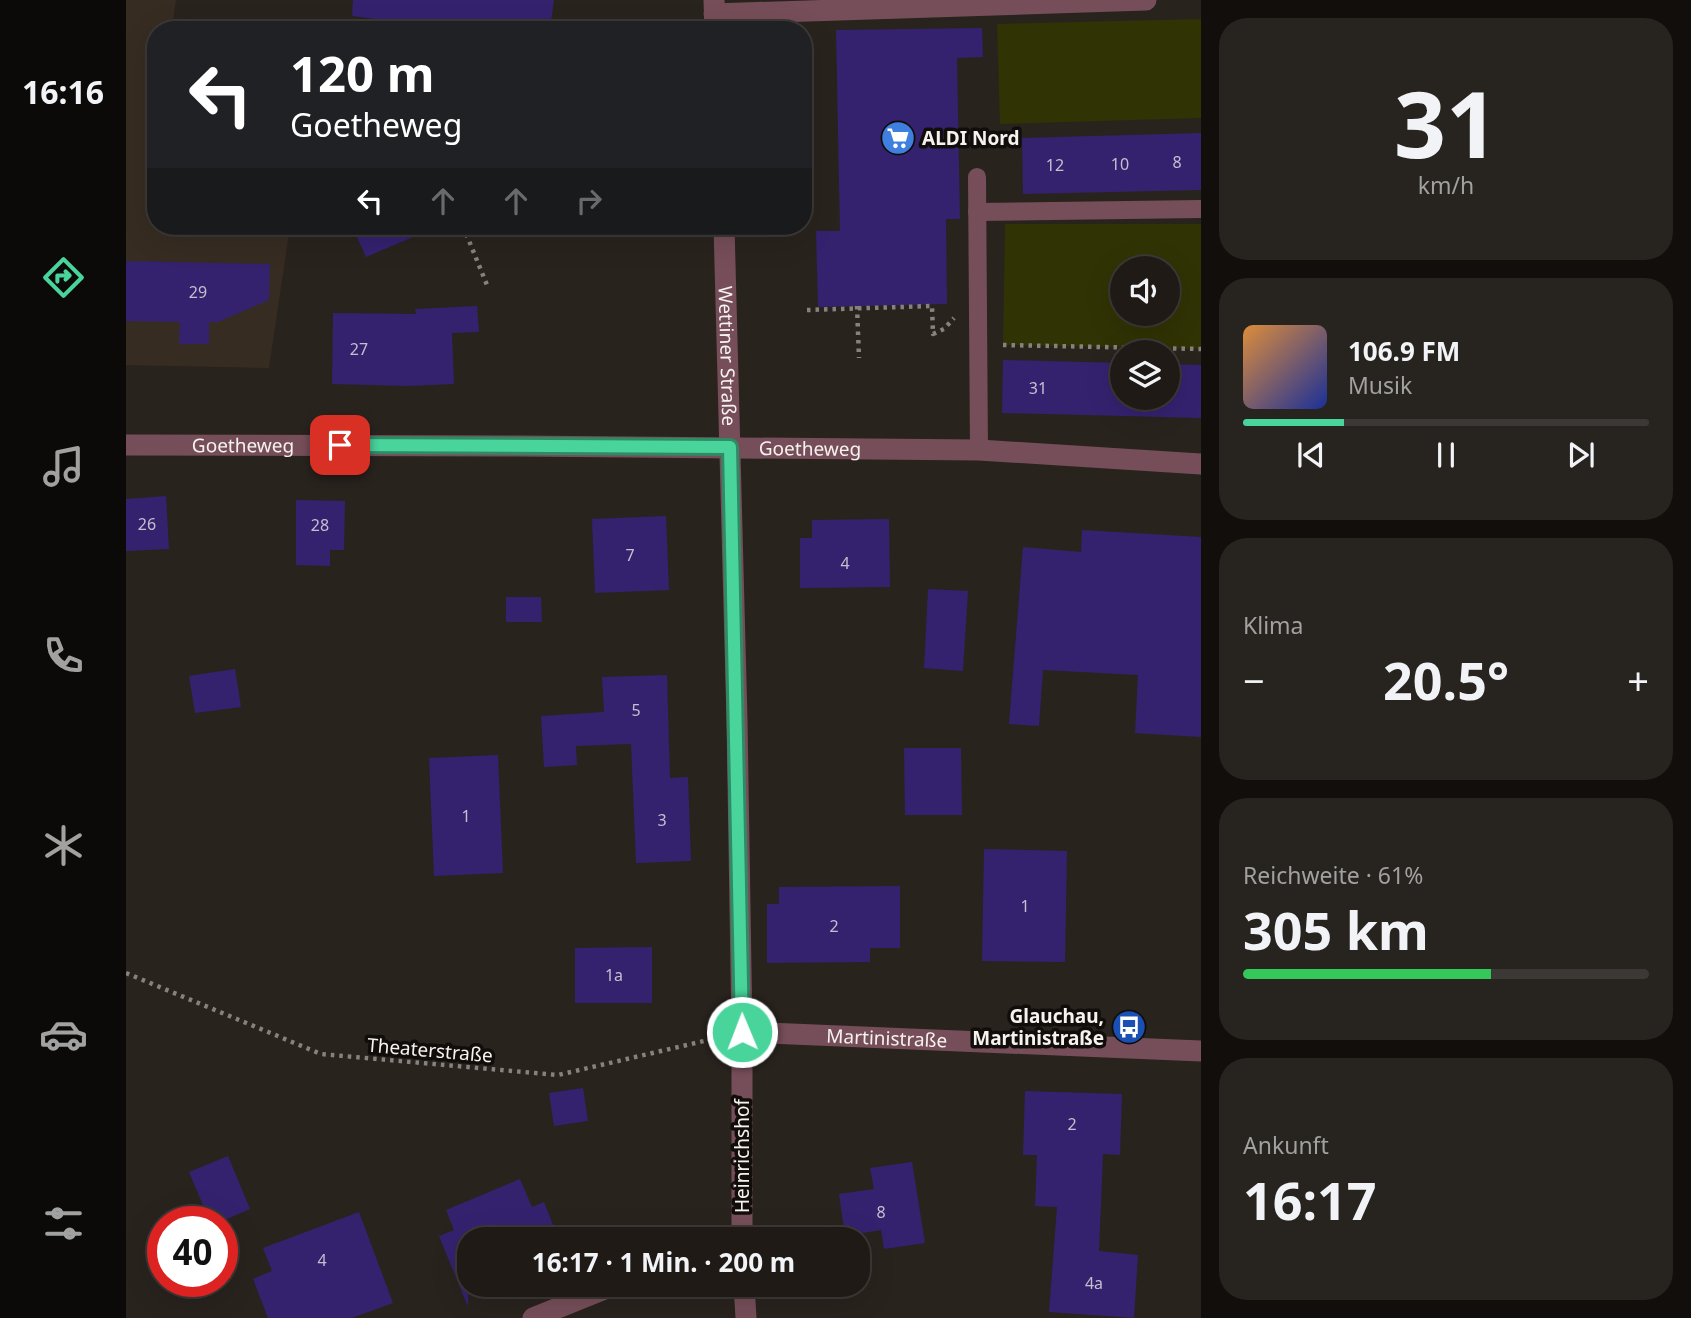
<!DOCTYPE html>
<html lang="de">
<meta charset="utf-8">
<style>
:root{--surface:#1f1a16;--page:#27231f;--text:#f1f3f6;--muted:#a1a1a1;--line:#3c3835;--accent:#49d49c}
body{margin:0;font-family:"Noto Sans",sans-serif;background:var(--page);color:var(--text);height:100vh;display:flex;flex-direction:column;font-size:26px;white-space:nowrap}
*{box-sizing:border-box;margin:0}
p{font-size:23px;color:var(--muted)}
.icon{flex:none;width:38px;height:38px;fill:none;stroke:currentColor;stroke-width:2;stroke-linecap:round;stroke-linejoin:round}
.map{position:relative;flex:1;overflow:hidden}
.sheet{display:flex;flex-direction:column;gap:18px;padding:18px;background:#110e0c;width:490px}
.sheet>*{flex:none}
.banner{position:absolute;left:21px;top:21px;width:665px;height:214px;border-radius:28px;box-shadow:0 7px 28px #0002,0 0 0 2px var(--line);background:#202124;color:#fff;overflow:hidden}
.tools{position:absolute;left:984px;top:256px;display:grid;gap:14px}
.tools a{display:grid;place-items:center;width:70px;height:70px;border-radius:50%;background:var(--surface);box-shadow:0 7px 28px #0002,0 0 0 2px var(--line);font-size:35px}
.speed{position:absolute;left:21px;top:1206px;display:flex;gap:14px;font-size:35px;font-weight:700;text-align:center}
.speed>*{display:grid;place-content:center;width:91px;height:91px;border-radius:50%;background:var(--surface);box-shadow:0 7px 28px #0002,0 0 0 2px var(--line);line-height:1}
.speed .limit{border:10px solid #d22;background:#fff;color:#111}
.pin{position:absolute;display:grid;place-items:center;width:60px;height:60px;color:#fff;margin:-30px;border-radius:14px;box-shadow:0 4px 10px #0006}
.me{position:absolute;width:77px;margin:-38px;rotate:359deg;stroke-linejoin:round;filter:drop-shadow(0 0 5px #0008)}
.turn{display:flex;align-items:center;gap:24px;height:147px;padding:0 28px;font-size:32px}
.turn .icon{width:91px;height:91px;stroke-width:2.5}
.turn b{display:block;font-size:49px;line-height:60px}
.lanes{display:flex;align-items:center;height:66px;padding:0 28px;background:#0003;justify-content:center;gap:35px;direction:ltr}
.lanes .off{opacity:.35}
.big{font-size:52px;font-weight:700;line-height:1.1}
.sheet .tile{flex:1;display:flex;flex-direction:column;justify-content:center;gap:10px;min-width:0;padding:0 24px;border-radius:28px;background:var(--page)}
.sheet .dial{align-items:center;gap:0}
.dial b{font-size:91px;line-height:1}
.song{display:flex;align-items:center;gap:21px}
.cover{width:84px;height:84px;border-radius:10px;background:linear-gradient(135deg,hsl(30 70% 55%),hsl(230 70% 35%))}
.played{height:7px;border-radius:4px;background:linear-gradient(90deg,var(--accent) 25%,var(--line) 25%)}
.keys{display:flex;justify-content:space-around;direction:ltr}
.heat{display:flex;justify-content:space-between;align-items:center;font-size:38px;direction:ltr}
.charge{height:10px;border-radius:5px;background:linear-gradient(90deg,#34c759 61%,var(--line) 0)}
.trip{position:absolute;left:331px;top:1227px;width:413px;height:70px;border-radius:28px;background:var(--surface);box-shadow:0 7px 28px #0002,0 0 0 2px var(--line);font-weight:700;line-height:70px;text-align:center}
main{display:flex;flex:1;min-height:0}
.tabs{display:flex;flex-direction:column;width:126px;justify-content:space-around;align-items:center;background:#0c0a09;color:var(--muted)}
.tabs .icon{width:49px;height:49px}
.tabs .selected{color:var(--accent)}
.tabs b{font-size:32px;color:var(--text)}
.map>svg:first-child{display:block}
</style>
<main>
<nav class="tabs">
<b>16:16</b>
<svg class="icon selected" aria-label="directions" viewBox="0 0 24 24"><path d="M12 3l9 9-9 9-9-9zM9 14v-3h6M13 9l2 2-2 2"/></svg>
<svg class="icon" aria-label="music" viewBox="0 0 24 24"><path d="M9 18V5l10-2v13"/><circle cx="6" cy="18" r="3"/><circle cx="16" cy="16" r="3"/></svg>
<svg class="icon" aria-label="phone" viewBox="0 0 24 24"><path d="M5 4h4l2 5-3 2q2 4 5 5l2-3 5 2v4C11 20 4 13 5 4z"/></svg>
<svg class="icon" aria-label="climate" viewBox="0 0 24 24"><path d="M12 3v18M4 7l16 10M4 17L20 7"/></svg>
<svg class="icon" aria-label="car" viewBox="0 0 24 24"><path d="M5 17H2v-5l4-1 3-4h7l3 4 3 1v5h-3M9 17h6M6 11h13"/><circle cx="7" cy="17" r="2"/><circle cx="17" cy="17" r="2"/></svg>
<svg class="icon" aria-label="filters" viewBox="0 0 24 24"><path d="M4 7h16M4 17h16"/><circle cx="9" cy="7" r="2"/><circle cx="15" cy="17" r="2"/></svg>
</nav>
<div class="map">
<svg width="1075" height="1318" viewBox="0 0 1075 1318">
<rect width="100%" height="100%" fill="#29231e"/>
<!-- built -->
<polygon fill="#362c22" points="0,0 50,0 47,20 152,30 30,30 30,226 164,226 143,368 0,365"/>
<!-- green -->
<g fill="#303304" fill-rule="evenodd">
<polygon points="1075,19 1075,118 874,124 871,24"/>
<path d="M879,224H1075V349L877,345ZM996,268H1041V313H996Z"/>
</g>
<!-- building -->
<g fill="#34226f">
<polygon points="227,0 428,0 424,30 401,30 326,20 324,29 226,16"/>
<polygon points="856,28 857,57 831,58 834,219 820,219 821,304 692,307 690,231 714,231 710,30"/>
<polygon points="1075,133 1075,190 897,194 896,138"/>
<polygon points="226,226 313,226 240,257"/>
<polygon points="0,261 144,264 143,300 92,322 83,322 83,344 53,344 54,322 0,321"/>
<polygon points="351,306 353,332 326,333 328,384 281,386 206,384 207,313 290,314 289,309"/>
<polygon points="877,360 996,363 996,397 1041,397 1041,364 1075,365 1075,418 876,413"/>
<polygon points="40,496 43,549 0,551 0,499"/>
<polygon points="170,500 219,501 218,550 204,550 204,566 170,565"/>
<polygon points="540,516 543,590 469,593 466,519"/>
<polygon points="763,519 764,587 674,588 674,538 686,538 686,520"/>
<polygon points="956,530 1075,537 1075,737 1009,733 1012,675 917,670 913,726 883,724 897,547 955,552"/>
<polygon points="802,589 842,591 837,671 798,668"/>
<polygon points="380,597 415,597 416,622 380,622"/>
<polygon points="109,669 115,707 69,713 63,676"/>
<polygon points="541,675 544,778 562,777 565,861 510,863 505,744 450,746 451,765 418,767 415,716 478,712 476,677"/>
<polygon points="778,748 835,748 836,815 779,815"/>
<polygon points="372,755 377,873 308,876 303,758"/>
<polygon points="858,849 941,851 939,962 856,961"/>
<polygon points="774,886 774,948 744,948 744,962 641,963 641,904 653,904 653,887"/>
<polygon points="526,947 526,1003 449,1003 449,948"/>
<polygon points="457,1088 462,1121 428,1126 423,1093"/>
<polygon points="899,1091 996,1094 994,1155 977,1154 973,1251 1012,1255 1008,1318 923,1312 931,1207 909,1206 911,1155 897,1155"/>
<polygon points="102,1156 124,1209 94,1222 84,1222 63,1172"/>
<polygon points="786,1162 799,1243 758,1249 755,1230 719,1236 713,1194 748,1189 744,1168"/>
<polygon points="394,1179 406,1207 418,1202 429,1230 407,1239 343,1239 342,1307 313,1236 328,1230 320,1210"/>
<polygon points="233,1212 267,1303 226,1318 142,1318 127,1279 146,1271 137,1248"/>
</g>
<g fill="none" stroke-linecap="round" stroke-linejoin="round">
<!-- path -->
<g stroke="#87827e" stroke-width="4.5" stroke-dasharray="3.5 5" stroke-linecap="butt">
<polyline points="337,226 361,285"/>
<polyline points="731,306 733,358"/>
<polyline points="681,310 806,306 807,334 818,329 828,318"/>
<polyline points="877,345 1075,349"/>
<polyline points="0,973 195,1054 432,1075 591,1038"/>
</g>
<!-- service -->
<g stroke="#764e59" stroke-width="18">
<polyline points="851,177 853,450"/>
<polyline points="851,212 1075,209"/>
</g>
<!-- minor -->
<g stroke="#764e59" stroke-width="21">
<polyline points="588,14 1020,0"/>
<path id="s1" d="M0,445L393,446L853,450L1075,464"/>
<path id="s2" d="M616,1032L1075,1051"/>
<polyline points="407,1318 491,1284"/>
</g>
<!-- tertiary -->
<g stroke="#764e59" stroke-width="21">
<polyline points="588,0 589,30"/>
<path id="s3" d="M598,226L611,720L616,1032V1239"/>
<polyline points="618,1284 620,1318"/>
</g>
</g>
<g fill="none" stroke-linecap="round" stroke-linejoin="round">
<!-- route casing -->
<g stroke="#2f8a65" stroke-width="18">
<polyline id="route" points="214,445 604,447 616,1032"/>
</g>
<!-- route -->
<use href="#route" stroke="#49d49c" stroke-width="12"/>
</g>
<!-- icons -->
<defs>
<g id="supermarket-disc" transform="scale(1.75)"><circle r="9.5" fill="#3f7fe0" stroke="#100d0b"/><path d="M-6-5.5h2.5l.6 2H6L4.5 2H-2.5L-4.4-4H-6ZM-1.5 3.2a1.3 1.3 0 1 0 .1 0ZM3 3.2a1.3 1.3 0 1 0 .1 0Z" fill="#fff"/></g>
<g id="bus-disc" transform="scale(1.75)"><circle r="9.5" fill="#1a4fb4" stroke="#100d0b"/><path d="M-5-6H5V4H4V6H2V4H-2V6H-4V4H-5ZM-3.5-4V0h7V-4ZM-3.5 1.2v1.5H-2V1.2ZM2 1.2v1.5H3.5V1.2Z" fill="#fff"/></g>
</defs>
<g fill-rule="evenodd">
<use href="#supermarket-disc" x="772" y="138"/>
<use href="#bus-disc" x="1003" y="1027"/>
</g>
<g text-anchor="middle" stroke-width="7" stroke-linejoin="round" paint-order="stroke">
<!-- number labels -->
<g font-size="16" fill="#c6becf">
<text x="1051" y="168">8</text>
<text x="994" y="170">10</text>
<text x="929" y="171">12</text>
<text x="72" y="298">29</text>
<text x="233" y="355">27</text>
<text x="912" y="394">31</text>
<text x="21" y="530">26</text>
<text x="194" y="531">28</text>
<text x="504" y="561">7</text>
<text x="719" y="569">4</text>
<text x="510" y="716">5</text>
<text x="340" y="822">1</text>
<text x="536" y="826">3</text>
<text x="899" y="912">1</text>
<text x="708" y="932">2</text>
<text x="488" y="981">1a</text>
<text x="946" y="1130">2</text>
<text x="755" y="1218">8</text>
<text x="196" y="1266">4</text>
<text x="968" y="1289">4a</text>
</g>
<!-- poi labels -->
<g font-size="19" font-weight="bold" fill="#f6f2ef" stroke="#100d0b" text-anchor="start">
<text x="796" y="145">ALDI Nord</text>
<text x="978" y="1023" text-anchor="end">Glauchau,<tspan x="978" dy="22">Martinistraße</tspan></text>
</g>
<!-- street labels -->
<g font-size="19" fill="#f6f2ef" stroke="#100d0b">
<text dy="7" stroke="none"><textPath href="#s3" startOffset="130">Wettiner Straße</textPath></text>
<text dy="7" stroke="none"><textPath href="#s1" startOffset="117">Goetheweg</textPath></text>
<text dy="7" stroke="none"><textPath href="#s1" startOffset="684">Goetheweg</textPath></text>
<text dy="7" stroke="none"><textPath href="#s2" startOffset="145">Martinistraße</textPath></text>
<text transform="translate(304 1050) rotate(5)" y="7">Theaterstraße</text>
<text transform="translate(616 1156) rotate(-90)" y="7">Heinrichshof</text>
</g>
</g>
</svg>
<div class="tools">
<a><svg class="icon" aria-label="sound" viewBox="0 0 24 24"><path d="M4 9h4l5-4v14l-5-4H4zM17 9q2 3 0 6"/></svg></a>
<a><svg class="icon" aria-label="layers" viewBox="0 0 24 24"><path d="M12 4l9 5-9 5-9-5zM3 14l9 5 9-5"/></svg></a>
</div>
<div class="speed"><div class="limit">40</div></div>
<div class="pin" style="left:214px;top:445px;background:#d93025"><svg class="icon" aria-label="arrive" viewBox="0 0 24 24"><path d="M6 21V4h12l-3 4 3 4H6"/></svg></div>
<svg class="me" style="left:616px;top:1032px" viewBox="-20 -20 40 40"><circle r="17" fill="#49d49c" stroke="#fff" stroke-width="3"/><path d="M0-11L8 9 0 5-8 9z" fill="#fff"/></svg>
<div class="trip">16:17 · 1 Min. · 200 m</div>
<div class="banner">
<div class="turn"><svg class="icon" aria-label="left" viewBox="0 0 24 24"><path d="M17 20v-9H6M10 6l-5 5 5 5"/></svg><div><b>120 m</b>Goetheweg</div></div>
<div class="lanes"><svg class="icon" aria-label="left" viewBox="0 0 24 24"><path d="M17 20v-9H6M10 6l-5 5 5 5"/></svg><svg class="icon off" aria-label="ahead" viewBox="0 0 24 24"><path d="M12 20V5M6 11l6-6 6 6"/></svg><svg class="icon off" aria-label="ahead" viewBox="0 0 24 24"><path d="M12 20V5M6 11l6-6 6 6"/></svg><svg class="icon off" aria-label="right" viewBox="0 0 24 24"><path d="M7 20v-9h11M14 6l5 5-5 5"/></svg></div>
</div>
</div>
<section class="sheet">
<div class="tile dial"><b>31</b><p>km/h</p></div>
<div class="tile">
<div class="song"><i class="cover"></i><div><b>106.9 FM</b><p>Musik</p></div></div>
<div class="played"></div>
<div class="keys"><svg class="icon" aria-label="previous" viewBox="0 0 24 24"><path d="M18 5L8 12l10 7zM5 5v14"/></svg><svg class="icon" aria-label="pause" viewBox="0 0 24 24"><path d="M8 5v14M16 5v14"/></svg><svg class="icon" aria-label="next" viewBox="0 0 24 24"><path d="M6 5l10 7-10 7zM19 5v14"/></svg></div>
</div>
<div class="tile"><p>Klima</p>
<div class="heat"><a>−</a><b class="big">20.5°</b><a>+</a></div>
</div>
<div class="tile"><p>Reichweite · 61%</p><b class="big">305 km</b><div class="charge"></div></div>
<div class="tile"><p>Ankunft</p><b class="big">16:17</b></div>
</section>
</main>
